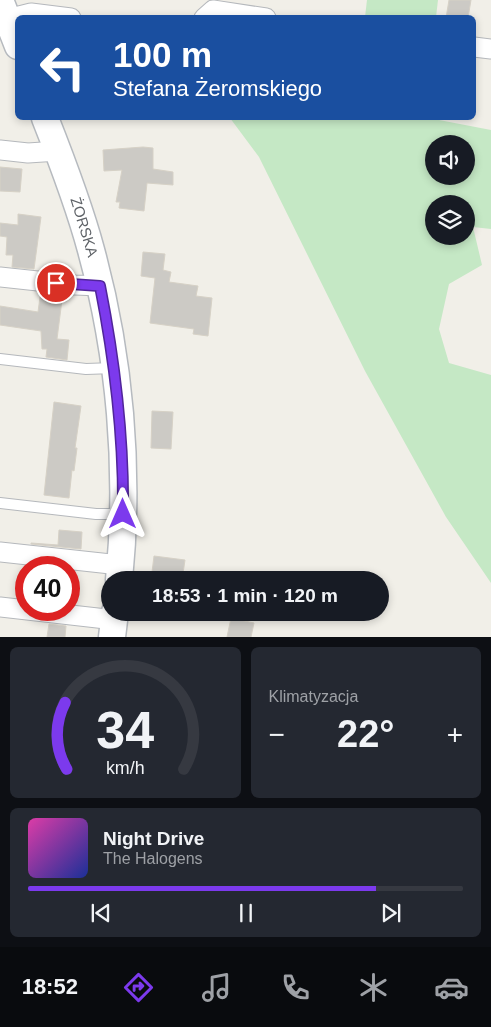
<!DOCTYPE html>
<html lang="pl">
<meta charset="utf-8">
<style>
:root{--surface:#171b24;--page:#242831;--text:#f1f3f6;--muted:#9ea1a6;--line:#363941;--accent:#7c3aed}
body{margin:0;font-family:Helvetica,sans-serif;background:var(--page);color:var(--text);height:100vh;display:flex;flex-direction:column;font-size:19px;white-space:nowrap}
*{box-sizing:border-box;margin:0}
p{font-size:16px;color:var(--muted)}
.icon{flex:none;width:28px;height:28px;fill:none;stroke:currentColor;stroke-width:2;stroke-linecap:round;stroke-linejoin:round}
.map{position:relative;height:637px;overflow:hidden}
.sheet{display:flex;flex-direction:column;gap:10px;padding:10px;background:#0d0f14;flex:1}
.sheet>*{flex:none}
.top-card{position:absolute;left:15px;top:15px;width:461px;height:105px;border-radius:8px;box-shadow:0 2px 8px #0003;background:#1a4fa0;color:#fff;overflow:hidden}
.fabs{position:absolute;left:425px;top:135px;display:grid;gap:10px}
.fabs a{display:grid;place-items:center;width:50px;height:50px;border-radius:50%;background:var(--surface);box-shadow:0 2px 8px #0003;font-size:25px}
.speed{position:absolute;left:15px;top:556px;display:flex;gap:10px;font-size:25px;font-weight:700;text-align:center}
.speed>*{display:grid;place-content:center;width:65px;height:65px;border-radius:50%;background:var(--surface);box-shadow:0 2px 8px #0003;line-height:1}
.speed .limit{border:8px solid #d22;background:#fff;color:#111}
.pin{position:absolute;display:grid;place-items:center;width:42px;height:42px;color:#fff;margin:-21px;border:2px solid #fff;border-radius:50%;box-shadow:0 1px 5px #0007}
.me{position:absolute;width:55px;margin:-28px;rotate:0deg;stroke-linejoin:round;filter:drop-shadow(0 0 4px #0008)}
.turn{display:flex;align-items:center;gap:18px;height:105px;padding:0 15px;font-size:22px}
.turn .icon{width:65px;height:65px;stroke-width:2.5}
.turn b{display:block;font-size:35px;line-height:42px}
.big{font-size:38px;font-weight:600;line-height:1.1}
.sheet .card{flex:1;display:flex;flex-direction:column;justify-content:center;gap:8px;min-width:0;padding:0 18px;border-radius:8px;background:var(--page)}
.sheet .dial{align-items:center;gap:0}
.dial svg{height:130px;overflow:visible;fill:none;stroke:var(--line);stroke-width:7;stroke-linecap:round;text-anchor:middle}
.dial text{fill:var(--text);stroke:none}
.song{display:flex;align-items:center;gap:15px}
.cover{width:60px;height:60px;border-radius:8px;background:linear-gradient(135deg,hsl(320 70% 55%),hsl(230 70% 35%))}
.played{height:5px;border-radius:2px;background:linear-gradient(90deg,var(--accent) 80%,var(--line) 80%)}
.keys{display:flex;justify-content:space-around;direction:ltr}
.heat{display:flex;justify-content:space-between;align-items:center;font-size:28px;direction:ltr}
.sheet .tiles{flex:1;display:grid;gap:10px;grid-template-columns:1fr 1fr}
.card:last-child{grid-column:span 2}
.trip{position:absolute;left:101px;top:571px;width:288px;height:50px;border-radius:25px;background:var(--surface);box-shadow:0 2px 8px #0003;font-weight:600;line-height:50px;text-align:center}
.tabs{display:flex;height:80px;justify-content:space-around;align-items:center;background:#090b0e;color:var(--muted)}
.tabs .icon{width:35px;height:35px}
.tabs .selected{color:var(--accent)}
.tabs b{font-size:22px;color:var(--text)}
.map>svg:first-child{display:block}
</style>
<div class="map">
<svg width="491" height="637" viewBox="0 0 491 637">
<rect width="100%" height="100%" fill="#f1efe8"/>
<!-- green -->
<g fill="#c5e8c5" fill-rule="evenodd">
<polygon points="367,0 438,0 436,17 365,17"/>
<path d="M230,118H439V120L491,130V229L473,227L482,265L449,284L439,329L449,363L491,375V583L446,517L365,371L259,157ZM434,144H466V176H434ZM434,204H466V236H434Z"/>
</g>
<!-- building -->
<g fill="#cccac5" stroke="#d6d1c6">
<polygon points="449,0 471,0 468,18 446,18"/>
<polygon points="143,147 153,148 153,169 173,172 173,185 147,183 144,211 119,208 120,202 116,202 122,170 104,171 103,150"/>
<polygon points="0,167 22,169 20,192 0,191"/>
<polygon points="18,214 41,217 34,269 12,267 13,255 6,255 7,237 0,236 0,223 18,225"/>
<polygon points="143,252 165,254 163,270 171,272 169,282 198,286 196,296 212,298 208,336 193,334 194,329 150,323 155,278 141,276"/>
<polygon points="40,297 62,300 57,339 69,340 67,360 46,357 47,349 42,349 41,331 0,325 0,306 38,312"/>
<polygon points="54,402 81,406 75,448 77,448 74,471 72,470 69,498 44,495"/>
<polygon points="152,411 173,412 171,449 151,448"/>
<polygon points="59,530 82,532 81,549 31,544 31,543 58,545"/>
<polygon points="154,556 185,560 182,580 151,580"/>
<polygon points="231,618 254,623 251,637 227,637"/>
<polygon points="49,624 66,626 65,637 47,637"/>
</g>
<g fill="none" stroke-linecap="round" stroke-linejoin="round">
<!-- lane casing -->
<g stroke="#b5b8bc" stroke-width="12">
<g id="lane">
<polyline points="0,359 86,369 114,368"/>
<polyline points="0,503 96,514 122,514"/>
</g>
</g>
<!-- street casing -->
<g stroke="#b5b8bc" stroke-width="21">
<g id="street">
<polyline points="204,18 213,10 266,18"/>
<polyline points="7,19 31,13 71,18"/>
<polyline points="474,47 491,49"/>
<polyline points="0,150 28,153 58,151"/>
<polyline points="0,277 75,285 100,286"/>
<polyline points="0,552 120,565"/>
<polyline points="0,607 115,620"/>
</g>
</g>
<!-- secondary casing -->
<g stroke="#b6babf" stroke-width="29">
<g id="secondary">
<polyline points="0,0 18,46"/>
<path d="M45,118C62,161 79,205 91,250C120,356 130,470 119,580"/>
<polyline points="112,637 115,612"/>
</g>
</g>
<!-- lane -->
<use href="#lane" stroke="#fff" stroke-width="10"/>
<!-- street -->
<use href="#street" stroke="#fff" stroke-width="19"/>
<!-- secondary -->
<use href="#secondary" stroke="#fff" stroke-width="26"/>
</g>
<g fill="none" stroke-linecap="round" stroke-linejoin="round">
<!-- route casing -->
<g stroke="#51269a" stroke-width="12">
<path id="route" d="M56,283L100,286C115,362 124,437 123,514"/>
</g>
<!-- route -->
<use href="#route" stroke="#7c3aed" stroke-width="9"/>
</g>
<g text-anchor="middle" stroke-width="5" stroke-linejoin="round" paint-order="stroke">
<!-- street labels -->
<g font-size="15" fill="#5f6368" stroke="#fff">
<text transform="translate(84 227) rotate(73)" y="5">ŻORSKA</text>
</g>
</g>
</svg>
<div class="fabs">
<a><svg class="icon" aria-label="sound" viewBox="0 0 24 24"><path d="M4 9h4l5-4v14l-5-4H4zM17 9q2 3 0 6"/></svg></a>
<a><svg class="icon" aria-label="layers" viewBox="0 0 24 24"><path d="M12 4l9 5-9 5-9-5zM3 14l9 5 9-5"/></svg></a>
</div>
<div class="speed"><div class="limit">40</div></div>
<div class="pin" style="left:56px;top:283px;background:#d93025"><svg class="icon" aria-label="arrive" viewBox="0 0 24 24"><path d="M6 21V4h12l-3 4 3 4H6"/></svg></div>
<svg class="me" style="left:123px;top:514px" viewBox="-20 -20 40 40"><path d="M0-17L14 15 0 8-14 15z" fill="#7c3aed" stroke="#fff" stroke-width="4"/></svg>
<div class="trip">18:53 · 1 min · 120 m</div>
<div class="top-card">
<div class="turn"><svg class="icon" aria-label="left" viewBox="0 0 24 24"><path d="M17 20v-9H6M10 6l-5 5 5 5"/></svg><div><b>100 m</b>Stefana Żeromskiego</div></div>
</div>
</div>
<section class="sheet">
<div class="tiles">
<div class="card dial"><svg viewBox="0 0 100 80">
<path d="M14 69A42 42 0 1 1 86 69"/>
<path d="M14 69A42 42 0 0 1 13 28" stroke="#7c3aed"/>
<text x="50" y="56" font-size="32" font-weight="700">34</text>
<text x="50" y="72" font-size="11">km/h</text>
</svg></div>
<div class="card"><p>Klimatyzacja</p>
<div class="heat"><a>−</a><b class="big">22°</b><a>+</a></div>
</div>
<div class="card">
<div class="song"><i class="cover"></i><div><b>Night Drive</b><p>The Halogens</p></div></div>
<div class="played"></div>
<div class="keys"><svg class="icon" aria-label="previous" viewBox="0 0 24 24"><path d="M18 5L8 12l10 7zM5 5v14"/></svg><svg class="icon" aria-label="pause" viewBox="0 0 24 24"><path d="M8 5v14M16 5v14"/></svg><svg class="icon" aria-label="next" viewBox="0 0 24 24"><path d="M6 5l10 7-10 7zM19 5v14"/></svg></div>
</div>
</div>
</section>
<nav class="tabs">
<b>18:52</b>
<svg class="icon selected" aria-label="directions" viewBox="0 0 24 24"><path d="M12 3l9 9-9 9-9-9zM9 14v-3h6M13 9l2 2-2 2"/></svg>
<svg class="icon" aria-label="music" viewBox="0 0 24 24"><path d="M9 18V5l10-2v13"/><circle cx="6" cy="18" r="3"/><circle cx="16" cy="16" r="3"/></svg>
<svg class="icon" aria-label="phone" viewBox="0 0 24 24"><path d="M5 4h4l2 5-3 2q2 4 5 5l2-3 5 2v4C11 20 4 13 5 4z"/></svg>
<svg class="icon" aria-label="climate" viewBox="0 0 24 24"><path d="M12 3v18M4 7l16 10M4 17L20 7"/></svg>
<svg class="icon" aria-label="car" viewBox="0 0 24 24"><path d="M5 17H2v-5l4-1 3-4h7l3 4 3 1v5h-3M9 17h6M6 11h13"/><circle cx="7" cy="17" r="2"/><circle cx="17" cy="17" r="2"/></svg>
</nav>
